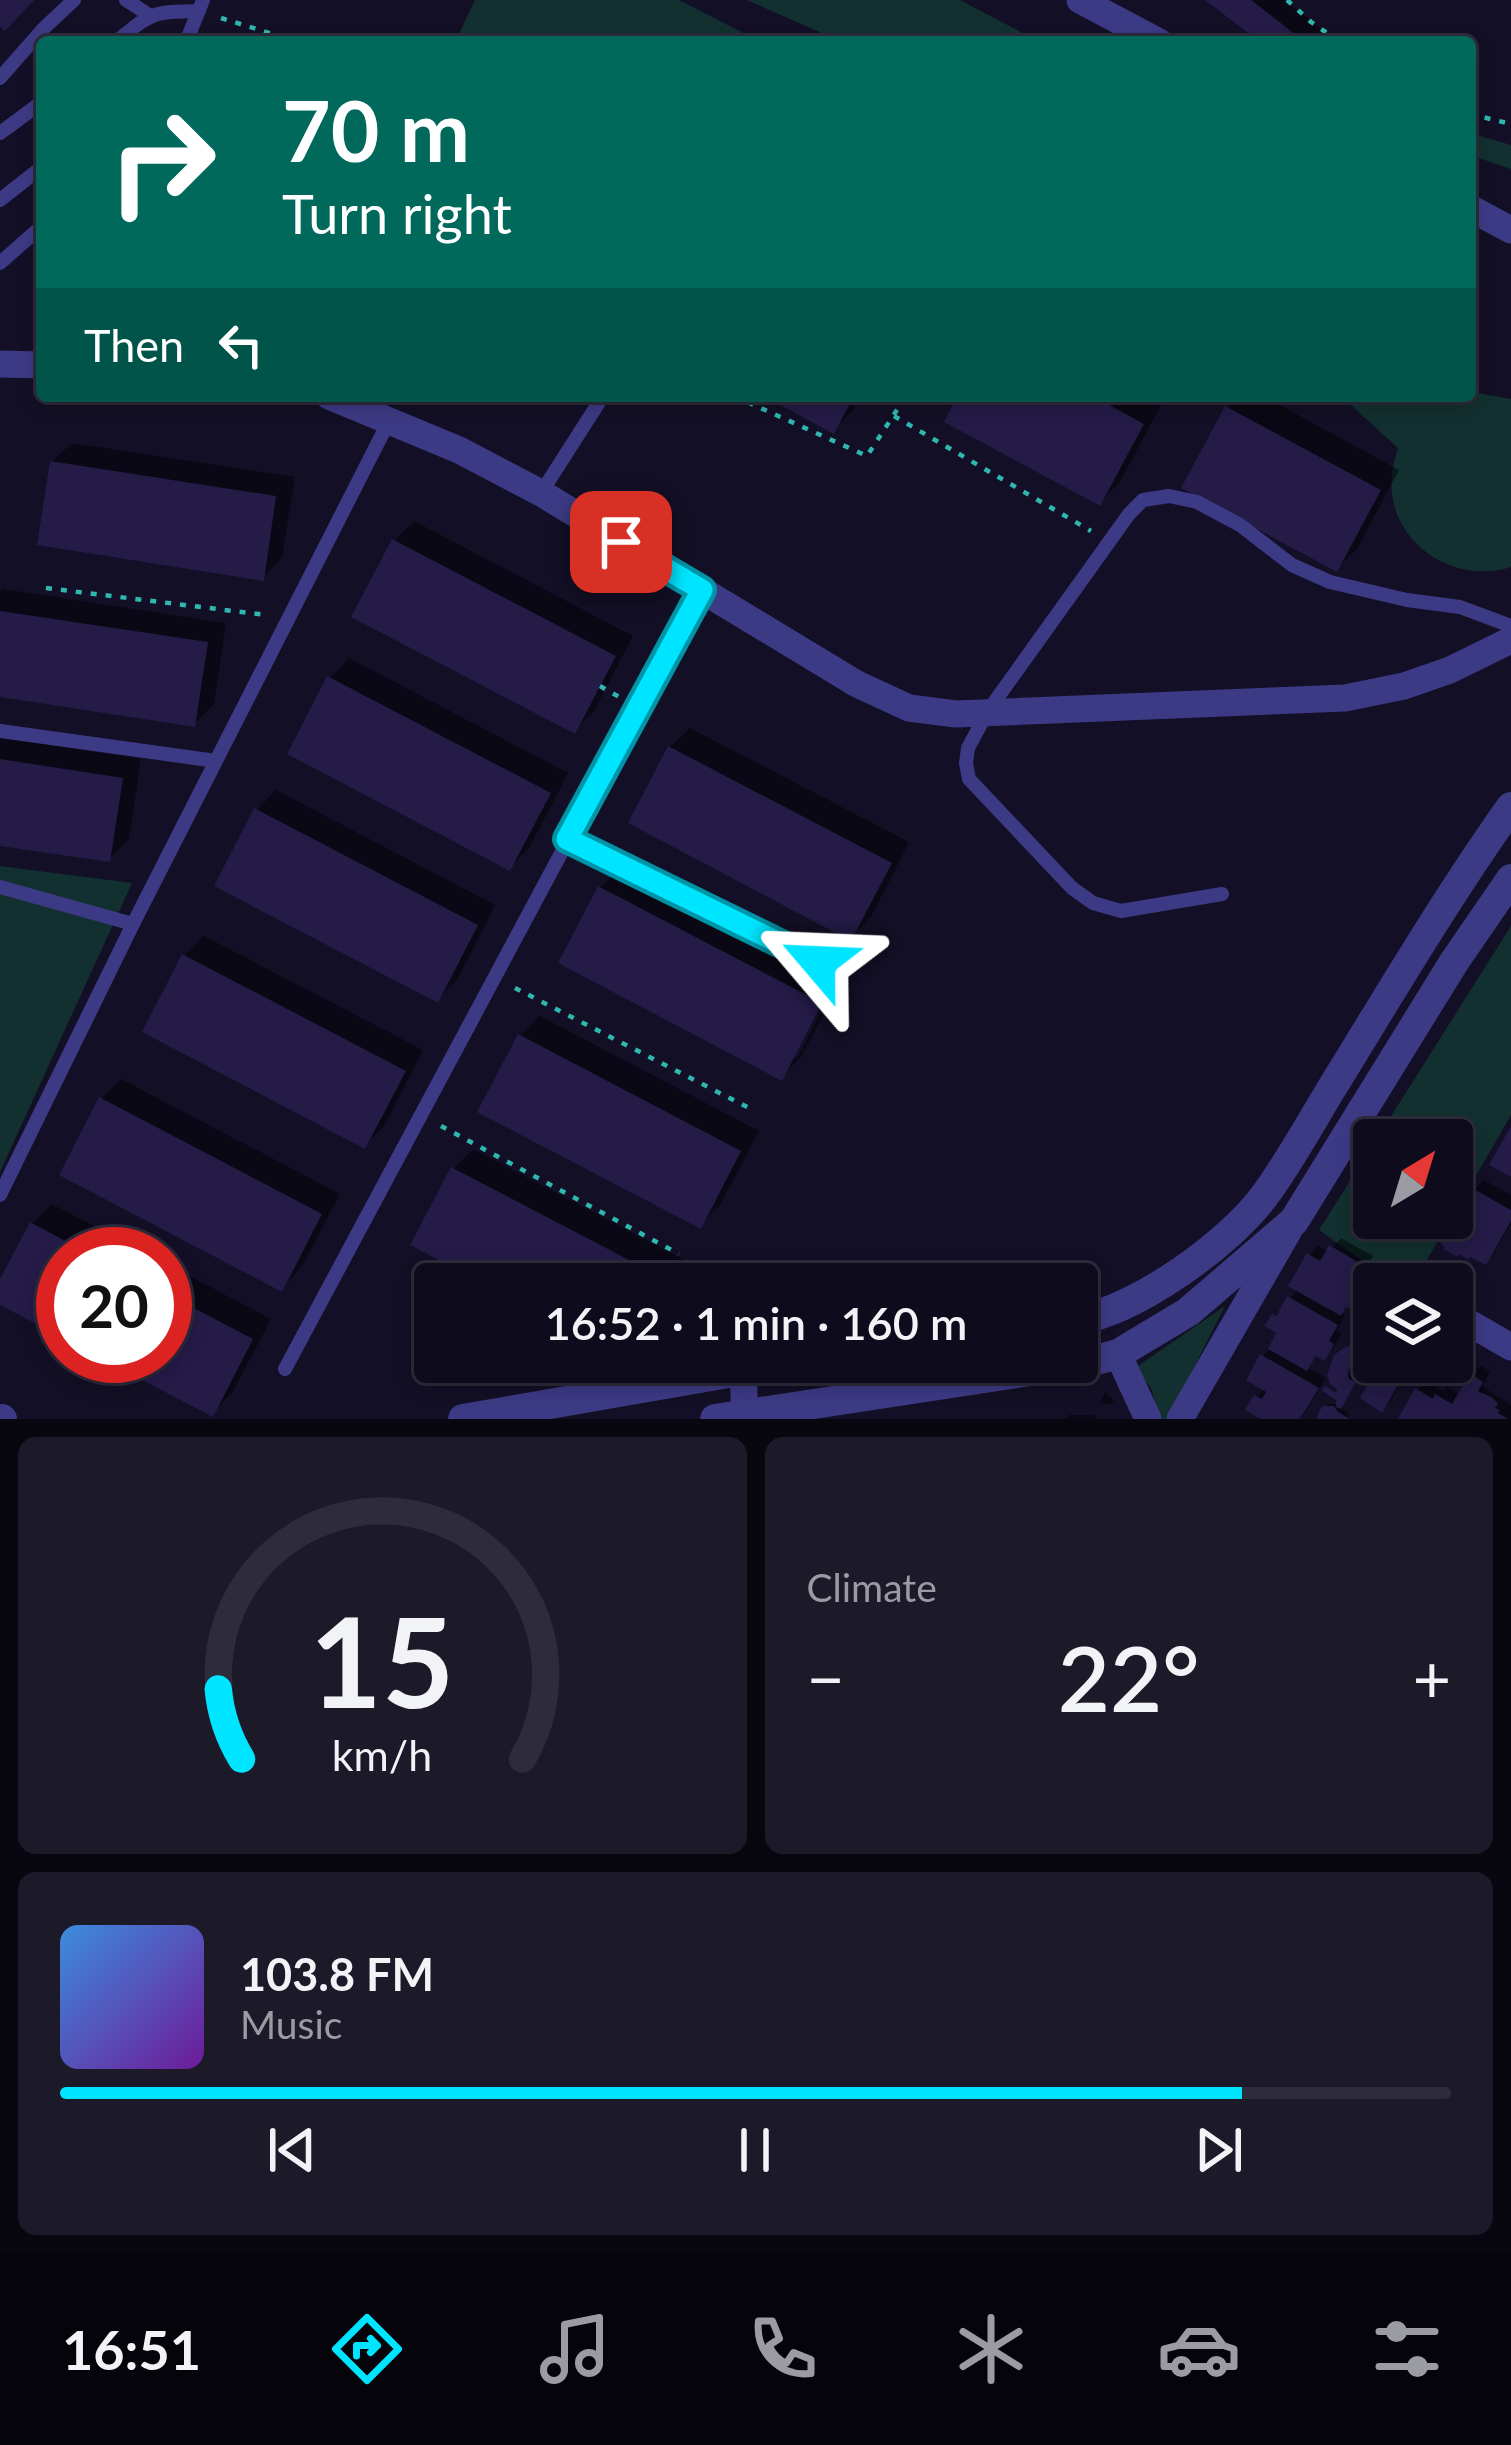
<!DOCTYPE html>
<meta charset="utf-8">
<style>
:root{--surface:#0e0b1c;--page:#1c1929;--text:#f1f3f6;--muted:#9b9ba3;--line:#2e2b3b;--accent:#00e5ff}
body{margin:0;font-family:Lato,sans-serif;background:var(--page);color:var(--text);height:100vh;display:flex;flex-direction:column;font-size:45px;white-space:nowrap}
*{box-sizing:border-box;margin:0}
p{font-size:39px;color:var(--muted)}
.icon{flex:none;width:66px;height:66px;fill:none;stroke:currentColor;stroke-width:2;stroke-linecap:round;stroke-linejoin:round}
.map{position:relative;height:1419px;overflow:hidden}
.details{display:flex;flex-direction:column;gap:18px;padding:18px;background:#08060f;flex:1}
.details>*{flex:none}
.guide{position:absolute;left:36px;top:36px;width:1440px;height:366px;border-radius:12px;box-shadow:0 6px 18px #0003,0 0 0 3px var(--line);background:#00695c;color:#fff;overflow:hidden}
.needle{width:78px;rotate:38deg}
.tools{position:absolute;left:1353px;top:1119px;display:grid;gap:24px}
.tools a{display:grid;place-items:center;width:120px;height:120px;border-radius:12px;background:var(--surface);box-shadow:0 6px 18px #0003,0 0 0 3px var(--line);font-size:60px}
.speed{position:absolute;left:36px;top:1227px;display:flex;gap:24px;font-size:60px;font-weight:700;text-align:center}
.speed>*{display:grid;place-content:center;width:156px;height:156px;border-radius:50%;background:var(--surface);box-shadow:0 6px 18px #0003,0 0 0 3px var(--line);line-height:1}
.speed .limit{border:18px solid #d22;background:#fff;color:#111}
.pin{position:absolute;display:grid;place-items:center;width:102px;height:102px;color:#fff;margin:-51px;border-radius:24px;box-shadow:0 6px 18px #0006}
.me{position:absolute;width:132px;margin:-66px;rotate:296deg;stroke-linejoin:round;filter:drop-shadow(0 0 9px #0008)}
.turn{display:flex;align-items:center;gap:42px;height:252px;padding:0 48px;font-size:54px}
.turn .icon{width:156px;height:156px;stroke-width:2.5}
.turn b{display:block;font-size:84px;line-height:102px}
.then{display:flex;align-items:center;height:114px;padding:0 48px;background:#0003;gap:24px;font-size:45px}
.big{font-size:90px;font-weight:600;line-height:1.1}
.details .card{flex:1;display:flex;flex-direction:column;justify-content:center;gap:18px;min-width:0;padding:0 42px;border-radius:18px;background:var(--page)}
.details .dial{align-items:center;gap:0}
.dial svg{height:312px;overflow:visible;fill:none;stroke:var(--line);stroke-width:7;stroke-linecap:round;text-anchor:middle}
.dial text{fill:var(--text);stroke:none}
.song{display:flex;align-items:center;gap:36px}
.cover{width:144px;height:144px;border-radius:18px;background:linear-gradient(135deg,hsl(210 70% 55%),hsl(280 70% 35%))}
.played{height:12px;border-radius:6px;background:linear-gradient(90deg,var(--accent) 85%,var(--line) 85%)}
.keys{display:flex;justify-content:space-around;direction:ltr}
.heat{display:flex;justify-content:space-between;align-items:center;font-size:66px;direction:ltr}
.details .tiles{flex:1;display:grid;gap:18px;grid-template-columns:1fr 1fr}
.card:last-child{grid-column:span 2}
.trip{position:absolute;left:414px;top:1263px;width:684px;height:120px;border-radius:12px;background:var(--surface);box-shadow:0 6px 18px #0003,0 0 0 3px var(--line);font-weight:600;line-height:120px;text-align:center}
.tabs{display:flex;height:192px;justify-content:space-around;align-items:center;background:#06040b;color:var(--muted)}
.tabs .icon{width:84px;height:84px}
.tabs .on{color:var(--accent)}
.tabs b{font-size:54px;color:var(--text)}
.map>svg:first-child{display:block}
</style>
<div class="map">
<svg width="1511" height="1419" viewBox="0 0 1511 1419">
<rect width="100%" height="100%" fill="#130f26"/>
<!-- green -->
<g fill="#12302f">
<polygon points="475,0 679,0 761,42 455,42"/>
<polygon points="747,0 960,0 1040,42 842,42"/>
<polygon points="1470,133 1511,145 1511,169 1470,155"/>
<path d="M1477,393L1511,399V567C1452,586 1385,540 1392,475C1392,466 1396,456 1398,448L1341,396H1426L1436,405L1456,396Z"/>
<polygon points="0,866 132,883 0,1172"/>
<polygon points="1511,926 1511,1115 1452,1217 1452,1140 1376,1140"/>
<polygon points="1374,1143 1374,1218 1451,1218 1413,1284 1395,1284 1319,1230"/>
<polygon points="1225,1306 1168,1419 1160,1419 1151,1388 1135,1368"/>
</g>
<!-- shadow -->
<g fill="#0007" fill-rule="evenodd">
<polygon points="1210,0 1284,0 1339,42 1265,42"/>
<polygon points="771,396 861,396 853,410 834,430"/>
<polygon points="961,396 1149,396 1162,403 1119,483 1099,502"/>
<polygon points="1239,396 1263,396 1399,470 1357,549 1337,568 1185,487 1228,407"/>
<polygon points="72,443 295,477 282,557 263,577 52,462"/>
<polygon points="414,521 633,636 594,711 574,730 394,541"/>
<polygon points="3,589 226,623 214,704 194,724 0,694 0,592"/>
<polygon points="349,658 568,773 529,848 510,867 330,678"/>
<polygon points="690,728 909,842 871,917 851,937 670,747"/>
<polygon points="0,737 141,759 129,839 109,859 0,842"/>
<polygon points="276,790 495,905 457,980 437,1000 257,810"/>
<path d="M621,868L840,983L801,1057L781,1077L562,962L601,887ZM826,988L832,991L797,1058H790Z"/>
<polygon points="204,936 423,1050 384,1126 365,1145 146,1030 185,955"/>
<polygon points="540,1016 759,1131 720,1205 700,1225 520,1036"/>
<polygon points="121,1079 340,1194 301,1268 282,1288 101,1099"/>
<polygon points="473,1149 692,1264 682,1284 492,1284 453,1169"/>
<polygon points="1484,1180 1511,1195 1511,1224 1494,1252 1485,1262 1474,1190"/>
<polygon points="52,1204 147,1254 63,1254 63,1335 0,1302 0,1285 32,1224"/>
<polygon points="1341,1238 1373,1256 1364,1273 1374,1279 1354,1307 1348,1305 1340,1312 1345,1315 1336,1331 1341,1334 1333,1348 1324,1357 1319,1354 1307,1367 1326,1378 1301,1419 1266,1419 1256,1397 1266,1388 1263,1356 1272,1346 1280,1332 1274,1316 1298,1289 1309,1255 1318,1246 1329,1252"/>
<polygon points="165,1263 271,1319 232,1393 212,1413 103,1356 165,1356"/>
<polygon points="1368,1332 1374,1336 1374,1362 1431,1362 1416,1381 1405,1374 1391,1400 1382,1409 1372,1383 1372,1356 1363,1365 1351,1364 1353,1375 1358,1377 1339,1407 1349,1413 1347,1419 1321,1419 1328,1404 1339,1404 1335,1360 1352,1344 1362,1346"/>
<polygon points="1482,1366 1490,1372 1482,1386 1511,1405 1511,1419 1401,1419 1417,1390 1426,1381 1444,1391 1447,1387 1461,1395 1466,1378 1476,1368"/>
<polygon points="1105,1392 1114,1401 1111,1404 1100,1404"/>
<polygon points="1069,1415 1095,1415 1095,1419 1065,1419"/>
</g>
<!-- building -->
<g fill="#241b47">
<polygon points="0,0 34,0 5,31 0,27"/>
<polygon points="1205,0 1251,0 1305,42 1260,42"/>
<polygon points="764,396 854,396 834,434"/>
<polygon points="957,396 1093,396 1144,424 1100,506 944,422"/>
<polygon points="1225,406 1381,490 1337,572 1181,488"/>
<polygon points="50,461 276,496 264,581 37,545"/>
<polygon points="392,539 616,656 575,734 351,617"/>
<polygon points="0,611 208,642 195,727 0,697"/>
<polygon points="327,676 551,793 510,871 287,754"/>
<polygon points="668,746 892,863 851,941 628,823"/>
<polygon points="0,759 123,778 110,862 0,846"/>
<polygon points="254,808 478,925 438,1003 214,886"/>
<polygon points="598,886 822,1003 782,1081 558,963"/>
<polygon points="182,954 406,1071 365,1149 142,1032"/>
<polygon points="518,1034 741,1151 701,1229 477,1112"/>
<polygon points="99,1097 322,1214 282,1292 59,1175"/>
<polygon points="1511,1126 1511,1177 1489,1165"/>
<polygon points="451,1167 675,1284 485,1284 410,1245"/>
<polygon points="1472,1188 1511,1210 1511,1221 1486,1265 1470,1257 1468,1260 1459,1254 1458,1257 1443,1249 1444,1246 1441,1244 1461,1201 1463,1203"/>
<polygon points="30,1222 90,1254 63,1254 63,1338 0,1305 0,1279"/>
<polygon points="1329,1245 1366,1267 1357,1283 1367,1289 1355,1310 1346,1307 1341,1316 1288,1286 1307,1253 1320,1261"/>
<polygon points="165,1293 253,1339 213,1417 96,1356 165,1356"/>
<polygon points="1287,1296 1338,1325 1329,1341 1334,1344 1325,1361 1316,1356 1307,1371 1268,1349 1276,1333 1264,1326 1272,1314 1276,1316"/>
<polygon points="1362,1334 1374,1341 1374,1362 1417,1362 1426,1369 1417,1385 1403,1376 1382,1413 1360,1398 1368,1384 1358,1378 1363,1369 1355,1365 1349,1369 1348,1374 1349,1379 1356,1382 1341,1409 1336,1407 1336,1400 1322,1391 1325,1386 1336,1393 1337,1389 1330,1384 1327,1375 1334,1355 1345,1347 1352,1345 1358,1349 1361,1361 1368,1362 1361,1354 1359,1344"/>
<polygon points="1260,1354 1319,1388 1300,1419 1261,1419 1245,1410 1254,1395 1262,1399 1266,1392 1246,1380"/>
<polygon points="1471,1374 1483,1382 1478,1391 1491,1397 1498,1403 1495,1408 1500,1410 1498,1413 1508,1419 1398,1419 1415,1388 1433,1399 1435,1394 1452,1404 1463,1385 1460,1383 1463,1376"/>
<polygon points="1322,1406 1334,1406 1338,1412 1350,1419 1316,1419"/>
</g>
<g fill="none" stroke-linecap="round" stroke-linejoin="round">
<!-- path -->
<g stroke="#2fb8b0" stroke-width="4.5" stroke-dasharray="6 9" stroke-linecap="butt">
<polyline points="1287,0 1311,22 1340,42"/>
<polyline points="221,18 298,42"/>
<polyline points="1470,114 1511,124"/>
<polyline points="734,396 867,456 906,396"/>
<polyline points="894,416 1091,531"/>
<polyline points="46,588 266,615"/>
<polyline points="600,686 621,698"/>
<polyline points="515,988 749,1108"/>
<polyline points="441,1126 679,1254"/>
</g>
<!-- service -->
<g stroke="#3d3a85" stroke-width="14">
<polyline points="126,0 149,15"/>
<path d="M116,42C152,12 152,12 199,11"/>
<polyline points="186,42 203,0"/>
<polyline points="0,78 43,29 74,0"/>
<polyline points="0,133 42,102"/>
<polyline points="0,200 42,167"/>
<polyline points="0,263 42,226"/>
<polyline points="541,493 603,396"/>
<polyline points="0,731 216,761"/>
<polyline points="567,839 818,962"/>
<polyline points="0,887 133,924"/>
<polyline points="1222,894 1121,911 1093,903 1072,888 969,779 966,763 968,748 988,711 1129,514 1143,500 1169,496 1197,502 1240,525 1292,565 1330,582 1407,600 1460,607 1511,626"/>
<polyline points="0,1195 133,924 390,419"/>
<polyline points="285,1369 702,590"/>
</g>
<!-- minor -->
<g stroke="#3d3a85" stroke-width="27">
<polyline points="1080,0 1159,42"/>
<polyline points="1470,208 1511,230"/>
<polyline points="0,364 42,365"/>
<polyline points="329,396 459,450 541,493 857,684 909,708 956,714 1345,698 1404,686 1450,670 1511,640"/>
<polyline points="1452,1313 1511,1347"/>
<polyline points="1118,1354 1148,1419"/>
<polyline points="743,1369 745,1419"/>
<polyline points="1180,1419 1289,1230"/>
</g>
<!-- tertiary -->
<g stroke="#3d3a85" stroke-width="30">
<path d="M1077,1320C1136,1311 1230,1243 1265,1195C1290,1161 1311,1122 1333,1086C1391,992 1447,897 1511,807"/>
<polyline points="0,1419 2,1419"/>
<polyline points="463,1419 792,1362"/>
<polyline points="715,1419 1089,1362 1118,1354 1188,1312 1294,1221 1454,962 1511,879"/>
</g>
</g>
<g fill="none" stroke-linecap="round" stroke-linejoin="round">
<!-- route casing -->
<g stroke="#0095a6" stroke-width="30">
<polyline id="route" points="621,542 702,590 567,839 818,962"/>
</g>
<!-- route -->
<use href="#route" stroke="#00e5ff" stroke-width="21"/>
</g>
</svg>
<div class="tools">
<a><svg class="needle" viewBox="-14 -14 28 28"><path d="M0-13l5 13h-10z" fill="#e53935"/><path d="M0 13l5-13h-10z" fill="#9b9ba3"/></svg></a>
<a><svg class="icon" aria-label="layers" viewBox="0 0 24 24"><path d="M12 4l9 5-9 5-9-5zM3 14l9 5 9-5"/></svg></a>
</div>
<div class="speed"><div class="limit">20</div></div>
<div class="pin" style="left:621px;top:542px;background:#d93025"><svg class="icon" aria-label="arrive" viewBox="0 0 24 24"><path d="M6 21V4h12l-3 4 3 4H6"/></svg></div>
<svg class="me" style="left:818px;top:962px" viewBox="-20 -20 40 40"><path d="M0-17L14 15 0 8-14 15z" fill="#00e5ff" stroke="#fff" stroke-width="4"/></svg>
<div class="trip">16:52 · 1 min · 160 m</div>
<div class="guide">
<div class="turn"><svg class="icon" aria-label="right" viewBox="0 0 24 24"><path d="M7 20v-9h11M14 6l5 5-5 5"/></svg><div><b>70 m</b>Turn right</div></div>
<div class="then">Then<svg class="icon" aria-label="left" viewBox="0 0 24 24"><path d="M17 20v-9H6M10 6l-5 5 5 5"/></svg></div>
</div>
</div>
<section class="details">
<div class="tiles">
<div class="card dial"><svg viewBox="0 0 100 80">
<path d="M14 69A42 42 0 1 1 86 69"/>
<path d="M14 69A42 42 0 0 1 8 51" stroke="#00e5ff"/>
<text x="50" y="56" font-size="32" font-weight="700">15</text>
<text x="50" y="72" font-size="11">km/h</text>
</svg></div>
<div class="card"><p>Climate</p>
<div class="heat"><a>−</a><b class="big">22°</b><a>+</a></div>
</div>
<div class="card">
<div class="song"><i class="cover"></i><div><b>103.8 FM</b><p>Music</p></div></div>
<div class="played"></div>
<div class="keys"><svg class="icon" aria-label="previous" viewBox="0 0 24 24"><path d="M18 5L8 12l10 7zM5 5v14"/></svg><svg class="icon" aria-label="pause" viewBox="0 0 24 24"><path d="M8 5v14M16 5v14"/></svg><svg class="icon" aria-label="next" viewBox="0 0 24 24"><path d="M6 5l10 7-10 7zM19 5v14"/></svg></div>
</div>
</div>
</section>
<nav class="tabs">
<b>16:51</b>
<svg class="icon on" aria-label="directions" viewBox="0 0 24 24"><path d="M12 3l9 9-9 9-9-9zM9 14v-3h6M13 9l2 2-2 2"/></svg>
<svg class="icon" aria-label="music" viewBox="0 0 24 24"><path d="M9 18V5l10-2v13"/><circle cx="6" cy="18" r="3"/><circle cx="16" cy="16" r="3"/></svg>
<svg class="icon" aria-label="phone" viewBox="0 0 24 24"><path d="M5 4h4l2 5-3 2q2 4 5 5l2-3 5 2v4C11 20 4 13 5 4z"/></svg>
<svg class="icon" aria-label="climate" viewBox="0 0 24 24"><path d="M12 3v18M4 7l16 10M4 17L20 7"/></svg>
<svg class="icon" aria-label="car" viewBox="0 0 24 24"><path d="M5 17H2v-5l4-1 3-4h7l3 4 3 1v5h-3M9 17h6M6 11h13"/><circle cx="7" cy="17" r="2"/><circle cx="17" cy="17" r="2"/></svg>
<svg class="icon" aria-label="filters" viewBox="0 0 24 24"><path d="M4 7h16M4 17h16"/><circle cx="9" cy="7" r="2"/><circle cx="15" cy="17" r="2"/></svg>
</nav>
